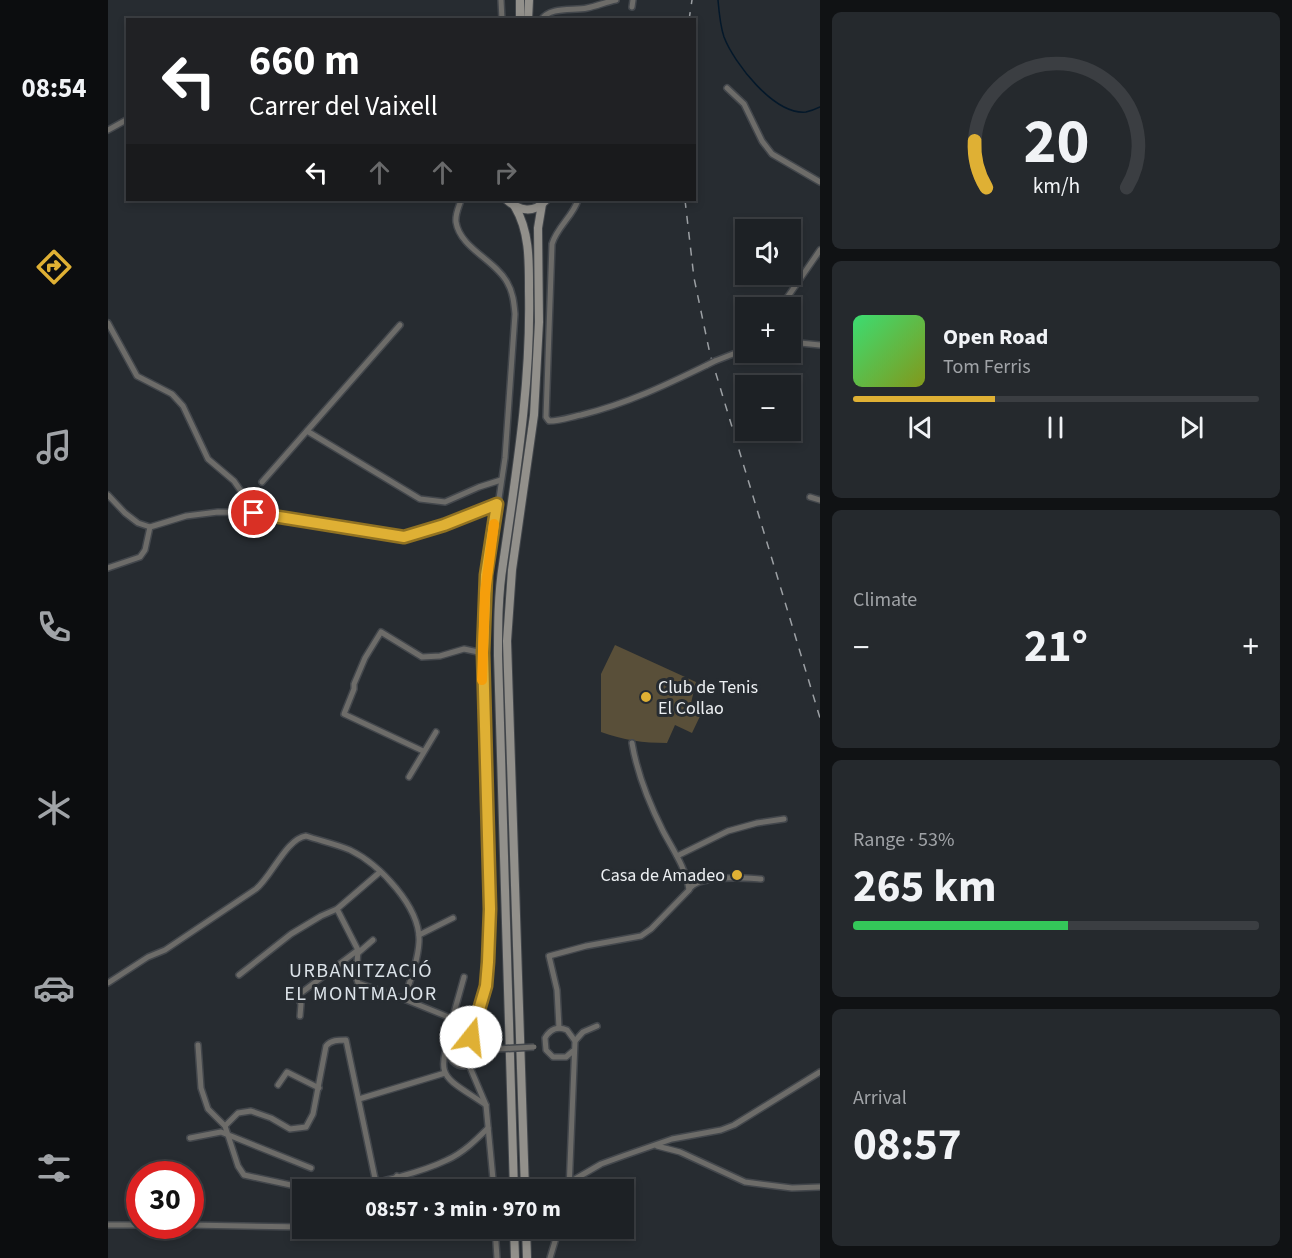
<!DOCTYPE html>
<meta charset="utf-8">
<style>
:root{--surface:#1d2125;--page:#25292d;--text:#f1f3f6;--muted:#a0a3a7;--line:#3b3e42;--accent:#dfb034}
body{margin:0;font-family:"Source Sans 3",sans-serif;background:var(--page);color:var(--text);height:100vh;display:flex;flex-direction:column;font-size:22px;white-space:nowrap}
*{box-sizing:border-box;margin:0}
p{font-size:20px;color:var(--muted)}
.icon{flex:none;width:33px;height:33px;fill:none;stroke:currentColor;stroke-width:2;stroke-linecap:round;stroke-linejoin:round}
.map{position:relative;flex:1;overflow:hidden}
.drawer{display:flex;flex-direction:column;gap:12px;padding:12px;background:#101214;width:472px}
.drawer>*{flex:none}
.hud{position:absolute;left:18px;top:18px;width:570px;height:183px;border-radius:0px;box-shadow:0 3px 9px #0003,0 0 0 2px var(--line);background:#202124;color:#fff;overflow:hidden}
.buttons{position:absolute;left:627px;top:219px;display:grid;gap:12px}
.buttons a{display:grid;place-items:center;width:66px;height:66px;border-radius:0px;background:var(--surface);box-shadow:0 3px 9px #0003,0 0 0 2px var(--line);font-size:30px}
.speed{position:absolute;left:18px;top:1161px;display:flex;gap:12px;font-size:30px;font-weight:700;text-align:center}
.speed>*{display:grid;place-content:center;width:78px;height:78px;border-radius:50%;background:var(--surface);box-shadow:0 3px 9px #0003,0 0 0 2px var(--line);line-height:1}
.speed .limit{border:9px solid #d22;background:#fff;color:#111}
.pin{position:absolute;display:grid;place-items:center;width:51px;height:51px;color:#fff;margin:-26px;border:3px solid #fff;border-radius:50%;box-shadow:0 2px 6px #0007}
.me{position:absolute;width:66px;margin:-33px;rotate:16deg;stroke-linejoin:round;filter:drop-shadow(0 0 4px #0008)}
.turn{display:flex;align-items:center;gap:21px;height:126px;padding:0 24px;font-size:27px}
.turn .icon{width:78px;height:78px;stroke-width:2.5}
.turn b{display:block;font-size:42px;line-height:51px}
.lanes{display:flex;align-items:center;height:57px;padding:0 24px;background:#0003;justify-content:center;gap:30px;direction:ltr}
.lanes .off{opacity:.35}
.big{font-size:45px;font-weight:700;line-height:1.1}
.drawer .widget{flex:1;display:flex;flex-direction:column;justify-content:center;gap:9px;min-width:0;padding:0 21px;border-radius:9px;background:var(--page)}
.drawer .dial{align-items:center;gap:0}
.dial svg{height:156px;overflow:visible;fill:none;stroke:var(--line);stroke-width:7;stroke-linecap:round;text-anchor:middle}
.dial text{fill:var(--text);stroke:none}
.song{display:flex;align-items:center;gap:18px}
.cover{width:72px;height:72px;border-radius:9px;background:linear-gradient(135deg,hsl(140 70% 55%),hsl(70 70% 35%))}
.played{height:6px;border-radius:3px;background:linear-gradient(90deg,var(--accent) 35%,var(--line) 35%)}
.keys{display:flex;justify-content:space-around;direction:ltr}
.heat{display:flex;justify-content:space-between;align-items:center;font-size:33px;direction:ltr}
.charge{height:9px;border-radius:4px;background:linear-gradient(90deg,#34c759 53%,var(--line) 0)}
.trip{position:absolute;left:184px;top:1179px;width:342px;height:60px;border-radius:0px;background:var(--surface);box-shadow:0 3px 9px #0003,0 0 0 2px var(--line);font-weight:700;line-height:60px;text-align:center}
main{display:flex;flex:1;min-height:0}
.menu{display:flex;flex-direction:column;width:108px;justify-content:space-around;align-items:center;background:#0c0d0f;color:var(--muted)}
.menu .icon{width:42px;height:42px}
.menu .current{color:var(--accent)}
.menu b{font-size:27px;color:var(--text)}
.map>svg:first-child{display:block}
</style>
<main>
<nav class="menu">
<b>08:54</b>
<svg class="icon current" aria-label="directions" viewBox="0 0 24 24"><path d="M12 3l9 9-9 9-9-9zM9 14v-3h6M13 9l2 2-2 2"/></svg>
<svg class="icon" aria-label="music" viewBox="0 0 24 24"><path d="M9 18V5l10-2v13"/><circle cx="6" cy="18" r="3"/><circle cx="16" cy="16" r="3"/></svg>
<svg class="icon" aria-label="phone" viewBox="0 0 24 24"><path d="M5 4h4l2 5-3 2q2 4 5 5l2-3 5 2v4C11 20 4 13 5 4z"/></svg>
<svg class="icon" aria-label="climate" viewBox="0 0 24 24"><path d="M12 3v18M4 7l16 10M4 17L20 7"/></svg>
<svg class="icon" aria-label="car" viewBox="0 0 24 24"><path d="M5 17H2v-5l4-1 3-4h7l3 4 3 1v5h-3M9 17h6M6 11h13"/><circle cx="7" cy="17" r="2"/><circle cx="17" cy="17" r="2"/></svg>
<svg class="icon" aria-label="filters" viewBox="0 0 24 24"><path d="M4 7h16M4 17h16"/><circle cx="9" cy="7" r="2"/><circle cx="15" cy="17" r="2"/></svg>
</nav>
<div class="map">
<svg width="712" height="1258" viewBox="0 0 712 1258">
<rect width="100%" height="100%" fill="#272c31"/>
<!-- green -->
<path fill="#594f39" d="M507,645L588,682L583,703L594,712L584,733L567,725L559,743C535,743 515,740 493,732V674Z"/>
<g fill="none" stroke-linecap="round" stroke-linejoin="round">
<!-- stream -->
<path stroke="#04182a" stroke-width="1.5" d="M610,0C611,12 612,25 616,37C626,63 666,115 698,112C703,111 708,109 712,107"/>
<!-- street casing -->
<g stroke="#43474c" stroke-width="8">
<g id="street">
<polyline points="393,0 394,20"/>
<polyline points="524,7 525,0"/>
<path d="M433,20C442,6 465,11 479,8C489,6 498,2 508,0"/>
<polyline points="619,88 636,104 654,141 664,154 712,182"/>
<polyline points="0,130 20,119"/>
<path d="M353,200C351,207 347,214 348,222C352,248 387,260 399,282C405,292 406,303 407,314L397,458L377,593L374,690L382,909L378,986L363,1037"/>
<path d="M470,200C465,216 449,227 444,244L438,417L441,421C452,421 463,417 473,415C518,404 558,385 599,365"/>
<polyline points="672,308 712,250"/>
<polyline points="0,323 29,376 64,394 75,406 100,459 126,481 135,494 136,514"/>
<polyline points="682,342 712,345"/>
<polyline points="607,361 638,349"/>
<polyline points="199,431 312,499 337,502 371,487 393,480"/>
<polyline points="154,482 292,325"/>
<polyline points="0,495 17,513 30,523 42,527 78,516 110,512 146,513 296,537 336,525 389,504"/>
<polyline points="702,497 712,500"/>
<polyline points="0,568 32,557 37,550 42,527"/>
<polyline points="315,751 236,714 246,689 246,684 257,658 273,632 314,657 332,656 356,649 375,653"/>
<polyline points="301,777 328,732"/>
<polyline points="569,856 620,831 649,823 676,819"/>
<path d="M581,890C589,874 636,878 653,879"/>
<polyline points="229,909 250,950 248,977 250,983 296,999"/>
<polyline points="311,935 345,918"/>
<polyline points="250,953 265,940"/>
<polyline points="131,975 183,934 213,916 229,909 272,872"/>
<path d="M356,977L344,1020L346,1024C327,1079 332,1074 378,1105"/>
<path d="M0,983L40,957L57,950L148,889C164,876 178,839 198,836C213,841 228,844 242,850C271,864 313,907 311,942C310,961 302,981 296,999L365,1027"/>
<polyline points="192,1016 193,1004 189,996 250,950"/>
<path d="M451,1028L449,990L441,956L478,946L533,936L543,929L581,890C578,868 565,850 555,831C541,803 529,773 524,743"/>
<circle cx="356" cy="1051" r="15"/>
<polyline points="467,1041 475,1032 489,1026"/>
<polyline points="90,1045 93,1088 100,1109 117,1126"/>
<polyline points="371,1050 389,1049"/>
<polyline points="361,1065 378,1105 386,1190"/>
<polyline points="170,1085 179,1072 211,1088"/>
<polyline points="251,1099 337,1073"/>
<polyline points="82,1138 113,1132 203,1168"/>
<polyline points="549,1146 572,1152 637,1182 684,1188 712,1187"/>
<polyline points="462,1182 493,1164 515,1156 564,1139 613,1130 626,1125 712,1072"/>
<path d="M206,1190L136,1175L130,1166L117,1126L130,1113L143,1111L163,1118L182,1129L198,1127L205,1114L218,1046C223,1040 230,1040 238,1040L268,1183"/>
<path d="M235,1190C267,1183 310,1174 339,1160C355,1153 368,1140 380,1128"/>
<polyline points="281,1190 289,1176"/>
<path d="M461,1190L467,1041L459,1030C450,1026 442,1029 437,1038L438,1050L445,1057H458L465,1051"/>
<polyline points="0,1225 32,1225"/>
<polyline points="82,1225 195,1227"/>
<polyline points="387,1228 389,1258"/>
<polyline points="442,1258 451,1228"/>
</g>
</g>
<!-- secondary casing -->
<g stroke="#43474c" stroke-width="10">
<g id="secondary">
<polyline points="412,20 412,0"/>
<polyline points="420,20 421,0"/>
<path d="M399,200C411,211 426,214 438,200"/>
<path d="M406,1190L390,656C390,625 390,595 395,564C408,473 423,384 421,292C421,263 422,232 407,207"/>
<polyline points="417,1190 399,641 404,570 426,415 431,322 430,228 434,204"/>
<polyline points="406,1228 407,1258"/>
<polyline points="418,1228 419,1258"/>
</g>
</g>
<!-- street -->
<use href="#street" stroke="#6d6c69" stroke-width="5"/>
<!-- secondary -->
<use href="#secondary" stroke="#92908b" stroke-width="8"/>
<!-- rail -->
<g stroke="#9ca0a4" stroke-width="1.5" stroke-dasharray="8 8" stroke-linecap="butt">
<polyline points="581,20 584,0"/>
<polyline points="577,200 586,278 602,354 712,718"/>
</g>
<!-- street-bridge casing -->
<g stroke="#43474c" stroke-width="8" stroke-linecap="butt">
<g id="street-bridge">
<polyline points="599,365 607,361"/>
<polyline points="389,1049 426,1047"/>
</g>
</g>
<!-- street-bridge -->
<use href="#street-bridge" stroke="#6d6c69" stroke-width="5"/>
</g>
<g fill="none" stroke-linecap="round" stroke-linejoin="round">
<!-- route casing -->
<g stroke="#917222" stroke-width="15">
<polyline id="route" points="146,513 296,537 336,525 389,504 378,575 375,653 382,909 380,962 378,986 363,1037"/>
</g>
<!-- route -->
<use href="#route" stroke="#dfb034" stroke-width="10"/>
<!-- slow -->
<polyline stroke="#f59e0b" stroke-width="10" points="374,680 377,593 386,524"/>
</g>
<!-- markers -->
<g fill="#dfb034" stroke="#272c31" stroke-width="2">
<circle cx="538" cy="697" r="6"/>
<circle cx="629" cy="875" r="6"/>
</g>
<g text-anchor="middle" stroke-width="6" stroke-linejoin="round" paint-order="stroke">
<!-- poi labels -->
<g font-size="18" fill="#edf0f3" stroke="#272c31" text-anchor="start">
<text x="550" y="693">Club de Tenis<tspan x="550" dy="21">El Collao</tspan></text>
<text x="617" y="881" text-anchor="end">Casa de Amadeo</text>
</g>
<!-- neighbourhood labels -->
<g font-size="20" letter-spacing="1.5" fill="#dce3e9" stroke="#272c31">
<text x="253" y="977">URBANITZACIÓ<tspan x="253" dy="23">EL MONTMAJOR</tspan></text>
</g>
</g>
</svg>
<div class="buttons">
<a><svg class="icon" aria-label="sound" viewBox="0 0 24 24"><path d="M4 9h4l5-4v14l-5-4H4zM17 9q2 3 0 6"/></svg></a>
<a>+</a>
<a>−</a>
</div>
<div class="speed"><div class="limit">30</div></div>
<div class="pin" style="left:146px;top:513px;background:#d93025"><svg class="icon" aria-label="arrive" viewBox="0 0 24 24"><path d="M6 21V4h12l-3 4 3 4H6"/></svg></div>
<svg class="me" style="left:363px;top:1037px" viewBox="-20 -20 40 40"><circle r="19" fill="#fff"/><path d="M0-13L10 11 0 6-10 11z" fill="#dfb034"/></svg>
<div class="trip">08:57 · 3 min · 970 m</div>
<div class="hud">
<div class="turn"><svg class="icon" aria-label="left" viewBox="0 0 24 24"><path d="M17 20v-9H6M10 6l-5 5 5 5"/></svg><div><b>660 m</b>Carrer del Vaixell</div></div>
<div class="lanes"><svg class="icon" aria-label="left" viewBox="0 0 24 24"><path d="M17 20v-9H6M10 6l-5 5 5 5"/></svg><svg class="icon off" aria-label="ahead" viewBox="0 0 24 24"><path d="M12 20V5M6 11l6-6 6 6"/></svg><svg class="icon off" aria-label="ahead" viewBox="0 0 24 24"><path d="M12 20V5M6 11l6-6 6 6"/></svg><svg class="icon off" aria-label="right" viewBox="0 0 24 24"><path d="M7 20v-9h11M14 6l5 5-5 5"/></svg></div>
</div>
</div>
<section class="drawer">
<div class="widget dial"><svg viewBox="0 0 100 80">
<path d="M14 69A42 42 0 1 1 86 69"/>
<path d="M14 69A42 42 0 0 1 8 45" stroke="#dfb034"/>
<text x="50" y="56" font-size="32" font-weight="700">20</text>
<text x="50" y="72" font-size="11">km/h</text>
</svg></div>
<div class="widget">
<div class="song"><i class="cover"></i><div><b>Open Road</b><p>Tom Ferris</p></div></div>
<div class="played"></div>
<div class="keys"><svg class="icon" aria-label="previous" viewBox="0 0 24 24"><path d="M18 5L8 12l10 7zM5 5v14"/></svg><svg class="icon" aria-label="pause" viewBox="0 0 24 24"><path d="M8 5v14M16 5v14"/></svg><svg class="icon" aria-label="next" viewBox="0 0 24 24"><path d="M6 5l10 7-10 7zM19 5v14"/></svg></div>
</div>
<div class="widget"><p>Climate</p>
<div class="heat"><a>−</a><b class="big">21°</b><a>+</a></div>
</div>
<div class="widget"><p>Range · 53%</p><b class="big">265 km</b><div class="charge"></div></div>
<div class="widget"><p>Arrival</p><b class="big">08:57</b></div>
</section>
</main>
